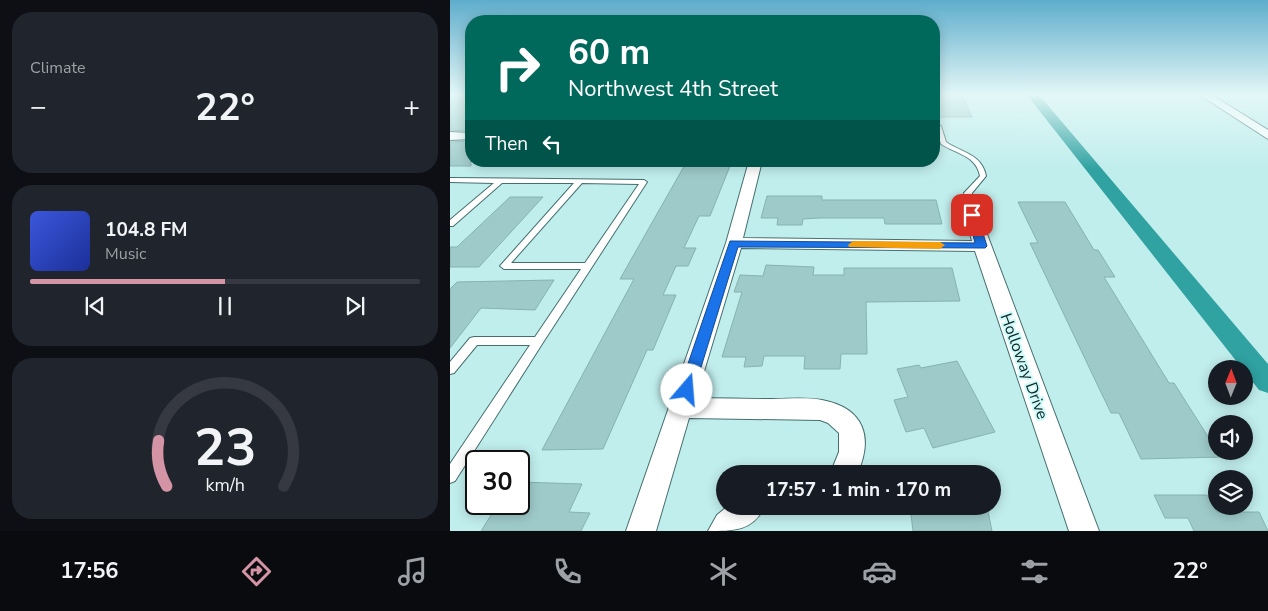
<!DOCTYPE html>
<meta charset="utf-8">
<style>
:root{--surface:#171b24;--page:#20242c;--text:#f1f3f6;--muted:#9ea1a6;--line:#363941;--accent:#d594a5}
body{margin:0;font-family:"Nunito Sans",sans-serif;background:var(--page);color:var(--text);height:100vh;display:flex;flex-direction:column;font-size:19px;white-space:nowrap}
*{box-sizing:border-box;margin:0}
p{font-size:16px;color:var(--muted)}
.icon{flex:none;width:28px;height:28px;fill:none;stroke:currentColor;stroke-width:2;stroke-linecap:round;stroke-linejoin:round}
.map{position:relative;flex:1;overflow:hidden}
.details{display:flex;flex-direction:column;gap:12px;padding:12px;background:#0d0f14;width:450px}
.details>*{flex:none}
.top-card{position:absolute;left:15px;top:15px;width:475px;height:152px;border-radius:20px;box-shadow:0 2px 12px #0003;background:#00695c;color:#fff;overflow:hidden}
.needle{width:32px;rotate:1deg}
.tools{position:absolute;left:758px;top:360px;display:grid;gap:10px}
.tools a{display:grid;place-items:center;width:45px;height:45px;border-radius:50%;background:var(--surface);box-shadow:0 2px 12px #0003;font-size:25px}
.speed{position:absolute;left:15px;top:450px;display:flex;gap:10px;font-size:25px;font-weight:700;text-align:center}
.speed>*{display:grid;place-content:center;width:65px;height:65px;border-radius:50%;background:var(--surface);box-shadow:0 2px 12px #0003;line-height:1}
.speed .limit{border:2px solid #111;border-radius:8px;background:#fff;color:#111}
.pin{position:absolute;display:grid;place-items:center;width:42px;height:42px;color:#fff;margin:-21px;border-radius:10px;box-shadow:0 2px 8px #0006}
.me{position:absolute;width:55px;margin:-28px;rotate:18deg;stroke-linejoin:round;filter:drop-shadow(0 0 4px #0008)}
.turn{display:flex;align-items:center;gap:18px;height:105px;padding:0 20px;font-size:22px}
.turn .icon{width:65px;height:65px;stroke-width:2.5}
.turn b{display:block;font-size:35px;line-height:42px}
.then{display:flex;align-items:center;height:48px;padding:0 20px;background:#0003;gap:10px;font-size:19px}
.big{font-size:38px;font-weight:700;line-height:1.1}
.details .widget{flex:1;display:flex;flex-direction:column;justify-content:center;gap:8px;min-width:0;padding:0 18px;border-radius:20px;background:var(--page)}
.details .dial{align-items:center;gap:0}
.dial svg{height:130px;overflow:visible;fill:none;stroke:var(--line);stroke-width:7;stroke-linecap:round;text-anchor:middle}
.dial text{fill:var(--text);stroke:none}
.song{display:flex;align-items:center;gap:15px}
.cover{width:60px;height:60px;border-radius:8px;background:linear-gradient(135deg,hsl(230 70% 55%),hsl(230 70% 35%))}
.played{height:5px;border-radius:2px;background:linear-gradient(90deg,var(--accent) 50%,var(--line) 50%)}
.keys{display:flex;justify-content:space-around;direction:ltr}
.heat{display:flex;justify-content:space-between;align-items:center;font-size:28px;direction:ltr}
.trip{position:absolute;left:266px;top:465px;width:285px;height:50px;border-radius:25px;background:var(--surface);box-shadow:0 2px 12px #0003;font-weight:700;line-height:50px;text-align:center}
.tabs{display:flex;height:80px;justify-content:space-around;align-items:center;background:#090b0e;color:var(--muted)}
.tabs .icon{width:35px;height:35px}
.tabs .selected{color:var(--accent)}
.tabs b{font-size:22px;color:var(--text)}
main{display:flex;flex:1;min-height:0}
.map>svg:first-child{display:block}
</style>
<main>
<section class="details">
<div class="widget"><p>Climate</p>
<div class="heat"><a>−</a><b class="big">22°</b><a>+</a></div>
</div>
<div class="widget">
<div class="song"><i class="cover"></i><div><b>104.8 FM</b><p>Music</p></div></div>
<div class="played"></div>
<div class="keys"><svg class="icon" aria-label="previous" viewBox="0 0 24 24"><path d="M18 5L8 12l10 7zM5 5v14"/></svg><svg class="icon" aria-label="pause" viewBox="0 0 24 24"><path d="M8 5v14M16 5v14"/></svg><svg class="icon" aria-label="next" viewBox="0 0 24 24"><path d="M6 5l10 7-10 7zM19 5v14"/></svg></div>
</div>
<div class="widget dial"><svg viewBox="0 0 100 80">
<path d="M14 69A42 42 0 1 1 86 69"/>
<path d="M14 69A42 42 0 0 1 9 41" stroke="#d594a5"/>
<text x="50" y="56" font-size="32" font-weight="700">23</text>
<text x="50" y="72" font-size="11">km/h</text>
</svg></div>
</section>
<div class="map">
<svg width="818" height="531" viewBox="0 0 818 531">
<rect width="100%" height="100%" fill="#c0eeed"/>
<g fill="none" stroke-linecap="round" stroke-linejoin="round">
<!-- canal -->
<polygon fill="#2fa2a1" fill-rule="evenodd" points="577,95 589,95 818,364 818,393 809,390"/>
</g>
<!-- building -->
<g fill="#9ecbca" stroke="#86b2b1">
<polygon points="0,95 21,95 21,131 0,130"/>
<polygon points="486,95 512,95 522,117 484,117 484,96"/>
<polygon points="21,141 21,166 0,166 0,142"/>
<polygon points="237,161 275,161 273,166 280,166 260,216 249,216 234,248 246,248 238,266 226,266 213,295 226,295 203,350 197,350 153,449 92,450 184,279 170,279"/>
<polygon points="317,196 372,196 372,200 486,200 492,224 435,224 434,218 370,218 353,219 352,225 327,225 328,218 311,218"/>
<polygon points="60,197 93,197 29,267 0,267 0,247 7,247"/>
<polygon points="568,202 615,202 644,250 648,250 665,277 654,277 719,383 724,383 771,457 691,459 669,413 661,413 647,384 580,243 588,243"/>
<polygon points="316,265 364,267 363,275 394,275 394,268 502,268 510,301 416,302 417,354 391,354 390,369 354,369 355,356 314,356 312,366 294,367 296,357 272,357 292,292 284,292 290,275 313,276"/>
<polygon points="104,280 85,310 31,308 0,348 0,289 7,282"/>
<polygon points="507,361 545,432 483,448 474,428 456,432 444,400 458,397 447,369 469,365 471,368"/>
<polygon points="69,482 132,484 119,512 140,513 131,531 31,531 48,504 69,504"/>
<polygon points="704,495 757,495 767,512 809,512 818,531 744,531 738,518 715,518"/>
<polygon points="460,506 537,506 542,531 463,531"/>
</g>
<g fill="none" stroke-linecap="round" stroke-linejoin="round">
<!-- service casing -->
<g stroke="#456f6f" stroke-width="2">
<g id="service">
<path d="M486,125L491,126L496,142C512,153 532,154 536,176L522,193L521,202H515L514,193L530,176C526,155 506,154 491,144L485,126Z"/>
<path d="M0,178L194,180L197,182L92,344L5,481L0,483V464L80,345H27L4,373L0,374V362L20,338L24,337H85L131,269H54L50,266L124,183H52L3,226H0V220L44,183L0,182ZM132,183L189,184L135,263H61Z"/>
</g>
</g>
<!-- minor casing -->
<g stroke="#456f6f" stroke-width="2">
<g id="minor">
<polygon points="750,95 762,95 818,130 818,139"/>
<polygon points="0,132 21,133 21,139 0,140"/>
<path d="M299,161H312L293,238L522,241L511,200L513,197H523L649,531H619L525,251L291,248L246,398C271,398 297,399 322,399C338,399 356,397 372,400C414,408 424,437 407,474H380L389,452V433L378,423L370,420L239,418L206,531H176L276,243Z"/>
<path d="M278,506H315C303,531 284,531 258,531L267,515Z"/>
</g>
</g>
<!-- service -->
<use href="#service" fill="#fff" fill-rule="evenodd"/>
<!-- minor -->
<use href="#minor" fill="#fff" fill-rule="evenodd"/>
</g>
<!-- sky -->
<linearGradient id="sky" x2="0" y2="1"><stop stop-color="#5eadcc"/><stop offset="0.56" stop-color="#e3f7f7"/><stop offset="1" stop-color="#e3f7f7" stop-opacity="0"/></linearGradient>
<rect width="818" height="169" fill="url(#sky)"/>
<!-- route -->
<polygon fill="#1a73e8" stroke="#114b97" points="522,212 527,215 537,246 535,248 288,247 244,390 242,394 237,396 231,394 229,390 280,241 525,243 518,215"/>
<!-- slow -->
<polygon fill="#f59e0b" points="403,241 490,242 495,245 490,249 399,247 398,245"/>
<g text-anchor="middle" stroke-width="4" stroke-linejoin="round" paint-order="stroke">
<!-- near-street labels -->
<g font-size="16" fill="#122424" stroke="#cdfbfa">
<text transform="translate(575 366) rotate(70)" y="6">Holloway Drive</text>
</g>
</g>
</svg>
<div class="tools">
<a><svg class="needle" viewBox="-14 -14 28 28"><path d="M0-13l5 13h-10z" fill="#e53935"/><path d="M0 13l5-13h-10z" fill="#9ea1a6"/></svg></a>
<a><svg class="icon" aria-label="sound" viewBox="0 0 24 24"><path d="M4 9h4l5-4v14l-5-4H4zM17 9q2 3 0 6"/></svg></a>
<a><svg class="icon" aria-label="layers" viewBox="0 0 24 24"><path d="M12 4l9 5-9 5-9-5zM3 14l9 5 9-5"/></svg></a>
</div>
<div class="speed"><div class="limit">30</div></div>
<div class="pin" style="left:522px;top:215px;background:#d93025"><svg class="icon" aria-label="arrive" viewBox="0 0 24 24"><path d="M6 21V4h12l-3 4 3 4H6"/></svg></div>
<svg class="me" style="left:237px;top:390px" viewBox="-20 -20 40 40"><circle r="19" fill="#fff"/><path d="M0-13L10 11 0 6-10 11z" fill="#1a73e8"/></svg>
<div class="trip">17:57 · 1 min · 170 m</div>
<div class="top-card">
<div class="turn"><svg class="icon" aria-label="right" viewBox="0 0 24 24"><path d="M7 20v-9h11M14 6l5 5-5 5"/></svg><div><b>60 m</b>Northwest 4th Street</div></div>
<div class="then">Then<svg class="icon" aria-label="left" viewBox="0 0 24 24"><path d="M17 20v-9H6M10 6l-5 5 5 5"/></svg></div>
</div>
</div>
</main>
<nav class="tabs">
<b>17:56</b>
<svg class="icon selected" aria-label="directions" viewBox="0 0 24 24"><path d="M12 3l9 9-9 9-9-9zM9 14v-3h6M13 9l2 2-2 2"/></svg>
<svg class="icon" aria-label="music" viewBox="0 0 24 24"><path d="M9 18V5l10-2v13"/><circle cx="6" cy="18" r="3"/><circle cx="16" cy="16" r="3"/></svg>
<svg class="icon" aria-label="phone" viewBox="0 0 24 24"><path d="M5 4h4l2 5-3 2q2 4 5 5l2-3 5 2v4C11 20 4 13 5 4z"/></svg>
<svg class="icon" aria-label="climate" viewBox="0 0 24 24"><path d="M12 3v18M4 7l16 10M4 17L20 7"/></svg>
<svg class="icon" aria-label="car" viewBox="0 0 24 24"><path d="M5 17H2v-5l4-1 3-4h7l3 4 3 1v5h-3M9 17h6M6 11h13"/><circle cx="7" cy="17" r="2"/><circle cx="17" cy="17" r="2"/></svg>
<svg class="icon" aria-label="filters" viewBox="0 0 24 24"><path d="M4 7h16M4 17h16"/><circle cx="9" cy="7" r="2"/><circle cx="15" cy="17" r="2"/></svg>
<b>22°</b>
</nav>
